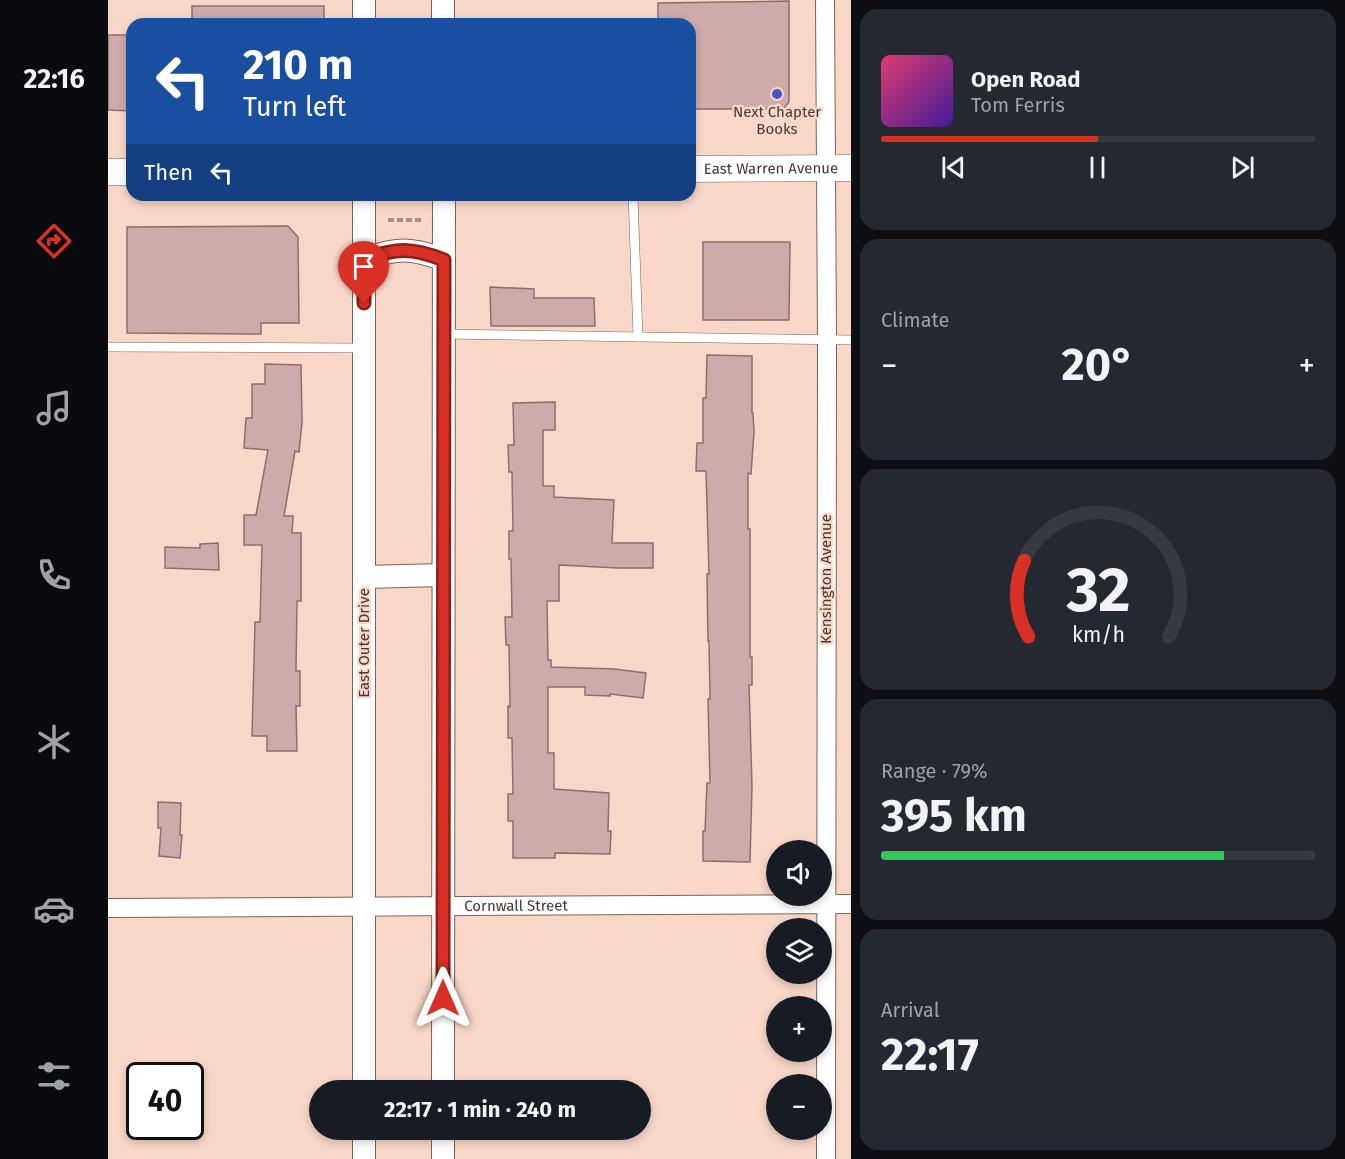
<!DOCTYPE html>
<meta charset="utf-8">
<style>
:root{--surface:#171b24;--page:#242831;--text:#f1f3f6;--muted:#9ea1a6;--line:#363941;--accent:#d93025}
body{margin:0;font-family:"Fira Sans",sans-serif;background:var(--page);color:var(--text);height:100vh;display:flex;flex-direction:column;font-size:22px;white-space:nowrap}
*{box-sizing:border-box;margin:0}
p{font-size:20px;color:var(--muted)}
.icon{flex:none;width:33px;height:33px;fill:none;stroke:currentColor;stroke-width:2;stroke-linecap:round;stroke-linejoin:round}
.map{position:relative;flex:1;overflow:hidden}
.details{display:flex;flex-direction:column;gap:9px;padding:9px;background:#0d0f14;width:494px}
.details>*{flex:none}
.guide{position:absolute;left:18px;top:18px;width:570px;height:183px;border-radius:18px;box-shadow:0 3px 9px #0003;background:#1a4fa0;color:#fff;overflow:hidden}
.buttons{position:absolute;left:658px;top:840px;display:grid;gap:12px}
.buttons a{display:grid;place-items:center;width:66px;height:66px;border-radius:50%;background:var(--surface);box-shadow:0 3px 9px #0003;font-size:30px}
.speed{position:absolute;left:18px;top:1062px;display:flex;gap:12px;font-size:30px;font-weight:700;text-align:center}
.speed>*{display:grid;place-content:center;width:78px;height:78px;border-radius:50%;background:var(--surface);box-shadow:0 3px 9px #0003;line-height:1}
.speed .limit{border:3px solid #111;border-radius:9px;background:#fff;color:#111}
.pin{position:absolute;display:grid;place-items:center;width:51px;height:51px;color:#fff;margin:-62px -26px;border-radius:50% 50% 50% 0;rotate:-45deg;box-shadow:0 0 6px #0007}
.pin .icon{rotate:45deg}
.me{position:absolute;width:66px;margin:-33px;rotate:0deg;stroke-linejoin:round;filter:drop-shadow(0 0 4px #0008)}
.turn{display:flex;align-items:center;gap:21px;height:126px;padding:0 18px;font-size:27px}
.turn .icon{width:78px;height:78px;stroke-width:2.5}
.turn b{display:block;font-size:42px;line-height:51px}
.then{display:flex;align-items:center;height:57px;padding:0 18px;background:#0003;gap:12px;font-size:22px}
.big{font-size:45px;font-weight:700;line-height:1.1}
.details .widget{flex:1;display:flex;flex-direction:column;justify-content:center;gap:9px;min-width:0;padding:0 21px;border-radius:18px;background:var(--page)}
.details .dial{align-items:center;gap:0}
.dial svg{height:156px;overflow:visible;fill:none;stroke:var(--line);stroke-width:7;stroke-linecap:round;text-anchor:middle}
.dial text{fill:var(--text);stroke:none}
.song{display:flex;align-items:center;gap:18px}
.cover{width:72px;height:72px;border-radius:9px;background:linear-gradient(135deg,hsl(340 70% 55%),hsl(260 70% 35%))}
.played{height:6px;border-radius:3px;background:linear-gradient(90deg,var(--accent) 50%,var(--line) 50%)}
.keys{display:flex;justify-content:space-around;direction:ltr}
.heat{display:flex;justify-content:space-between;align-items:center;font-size:33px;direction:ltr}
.charge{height:9px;border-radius:4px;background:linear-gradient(90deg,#34c759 79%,var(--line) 0)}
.trip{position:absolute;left:201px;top:1080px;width:342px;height:60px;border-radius:30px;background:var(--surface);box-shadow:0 3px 9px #0003;font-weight:700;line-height:60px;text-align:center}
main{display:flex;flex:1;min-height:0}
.tab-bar{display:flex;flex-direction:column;width:108px;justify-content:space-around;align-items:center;background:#090b0e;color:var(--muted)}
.tab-bar .icon{width:42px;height:42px}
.tab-bar .current{color:var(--accent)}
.tab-bar b{font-size:27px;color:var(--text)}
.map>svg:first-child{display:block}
</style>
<main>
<nav class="tab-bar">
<b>22:16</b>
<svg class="icon current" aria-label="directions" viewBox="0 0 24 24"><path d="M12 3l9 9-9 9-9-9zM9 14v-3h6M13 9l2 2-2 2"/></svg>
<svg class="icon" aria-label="music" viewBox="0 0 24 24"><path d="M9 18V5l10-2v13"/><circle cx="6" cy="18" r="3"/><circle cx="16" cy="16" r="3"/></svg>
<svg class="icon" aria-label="phone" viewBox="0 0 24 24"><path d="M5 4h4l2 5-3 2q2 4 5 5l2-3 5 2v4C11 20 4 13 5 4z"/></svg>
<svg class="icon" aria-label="climate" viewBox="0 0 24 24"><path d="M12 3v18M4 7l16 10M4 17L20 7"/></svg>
<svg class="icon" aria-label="car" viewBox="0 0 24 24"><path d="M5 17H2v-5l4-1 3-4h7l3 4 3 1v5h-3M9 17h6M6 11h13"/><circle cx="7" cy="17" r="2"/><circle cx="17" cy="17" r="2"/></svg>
<svg class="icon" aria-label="filters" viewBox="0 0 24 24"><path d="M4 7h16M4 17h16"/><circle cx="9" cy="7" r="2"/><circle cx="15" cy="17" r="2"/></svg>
</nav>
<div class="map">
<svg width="744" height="1159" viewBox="0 0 744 1159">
<rect width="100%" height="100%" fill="#f8d7c8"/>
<!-- building -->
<g fill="#ceaaaa" stroke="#8f6d6e" stroke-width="1.5">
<polygon points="681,1 681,102 675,109 582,109 582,24 550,24 550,3"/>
<rect x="84" y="6" width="132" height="18"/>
<polygon points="0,35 19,35 19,43 24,43 24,111 0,110"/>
<polygon points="180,226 190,237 191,323 153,323 153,334 19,333 19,227"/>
<polygon points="595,242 682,242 681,320 595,320"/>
<polygon points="382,287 426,289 426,298 486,298 487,326 383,326"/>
<polygon points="599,355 644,356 644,413 645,413 646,432 643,474 640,473 640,529 642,529 642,657 644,657 644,685 641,685 644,786 642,862 595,861 595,831 597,831 599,783 602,783 600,699 602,699 601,641 600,641 599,574 601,574 598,471 588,471 589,443 595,443 595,398 598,398"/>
<polygon points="157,364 193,365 194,422 191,452 187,451 176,516 185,516 184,533 193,533 193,601 189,601 188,671 192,671 192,706 188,706 189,751 159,751 159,736 144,736 147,622 152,622 154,545 136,545 136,515 148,515 160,450 136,448 138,418 144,418 144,384 157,384"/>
<polygon points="447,402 447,430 435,430 435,486 446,486 446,497 506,500 504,543 545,543 545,568 510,568 451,565 451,601 439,601 440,660 443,660 443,667 506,669 538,673 535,698 502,694 502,696 477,695 477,687 440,687 440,753 446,753 446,789 501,793 500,831 503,831 502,854 447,853 447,858 405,858 405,821 400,821 400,794 405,794 404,738 400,738 400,706 402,707 401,645 398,645 397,617 404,617 403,559 401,559 401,531 405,531 404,472 401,472 400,445 406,445 405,403"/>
<polygon points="110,543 111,570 57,568 57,547 92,548 92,544"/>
<polygon points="50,802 73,803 72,835 74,835 72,858 51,856 53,828 50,828"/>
</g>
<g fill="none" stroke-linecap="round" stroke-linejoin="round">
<!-- service casing -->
<g stroke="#7e6155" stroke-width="10">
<g id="service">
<polyline points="525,195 530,337"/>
<polyline points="336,334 744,340"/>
<polyline points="0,347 256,348"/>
</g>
</g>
<!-- minor casing -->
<g stroke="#7e6155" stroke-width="20">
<g id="minor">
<polyline points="717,0 719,340 718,1159"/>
<path id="s1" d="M0,908L744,904"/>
</g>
</g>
<!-- tertiary casing -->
<g stroke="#7e6155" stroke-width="24">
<g id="tertiary">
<polyline points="256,0 256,24"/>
<polyline points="335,24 335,0"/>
<path d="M256,259C289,248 303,247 336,260"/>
<polyline points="256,577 335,575"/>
<polyline points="256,1090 256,195"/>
<polyline points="335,1090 336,195"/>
<polyline points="256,1159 256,1130"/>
<polyline points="335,1159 335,1130"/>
</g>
</g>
<!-- secondary casing -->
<g stroke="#7e6155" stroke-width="27">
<g id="secondary">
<path id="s2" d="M582,169L744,168"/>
<polyline points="0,172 24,172"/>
</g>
</g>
<!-- path -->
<polyline stroke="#a78f84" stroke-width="4" stroke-dasharray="6 3" stroke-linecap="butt" points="280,220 313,220"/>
<!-- service -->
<use href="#service" stroke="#fff" stroke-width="9"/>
<!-- minor -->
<use href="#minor" stroke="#fff" stroke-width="18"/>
<!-- tertiary -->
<use href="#tertiary" stroke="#fff" stroke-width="22"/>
<!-- secondary -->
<use href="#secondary" stroke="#fff" stroke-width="26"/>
</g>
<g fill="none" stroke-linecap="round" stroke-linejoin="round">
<!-- route casing -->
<g stroke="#8d1f18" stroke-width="15">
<path id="route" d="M256,303V259C289,248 303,247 336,260L335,998"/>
</g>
<!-- route -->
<use href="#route" stroke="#d93025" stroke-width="10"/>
</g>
<!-- markers -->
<circle fill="#4a52c8" stroke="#f8d7c8" stroke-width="2" cx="669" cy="94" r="6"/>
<g text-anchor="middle" stroke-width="4.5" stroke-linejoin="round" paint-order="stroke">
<!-- poi labels -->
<g font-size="15" fill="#463933" stroke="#f8d7c8">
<text x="669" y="117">Next Chapter<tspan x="669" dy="17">Books</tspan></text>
</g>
<!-- street labels -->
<g font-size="15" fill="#463933" stroke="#f8d7c8">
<text dy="5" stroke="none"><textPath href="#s2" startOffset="81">East Warren Avenue</textPath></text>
<text transform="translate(718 579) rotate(-90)" y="5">Kensington Avenue</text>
<text transform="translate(256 643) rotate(-90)" y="5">East Outer Drive</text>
<text dy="5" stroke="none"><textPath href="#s1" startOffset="408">Cornwall Street</textPath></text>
</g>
</g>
</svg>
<div class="buttons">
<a><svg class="icon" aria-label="sound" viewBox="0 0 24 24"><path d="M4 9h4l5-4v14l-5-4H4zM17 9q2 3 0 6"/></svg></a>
<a><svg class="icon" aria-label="layers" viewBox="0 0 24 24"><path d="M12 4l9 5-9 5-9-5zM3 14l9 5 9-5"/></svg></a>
<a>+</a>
<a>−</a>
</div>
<div class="speed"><div class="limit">40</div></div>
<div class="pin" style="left:256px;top:303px;background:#d93025"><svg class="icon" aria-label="arrive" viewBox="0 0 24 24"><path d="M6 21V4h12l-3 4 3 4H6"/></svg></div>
<svg class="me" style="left:335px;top:998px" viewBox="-20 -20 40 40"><path d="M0-17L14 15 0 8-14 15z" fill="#d93025" stroke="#fff" stroke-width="4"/></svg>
<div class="trip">22:17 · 1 min · 240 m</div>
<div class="guide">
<div class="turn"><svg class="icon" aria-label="left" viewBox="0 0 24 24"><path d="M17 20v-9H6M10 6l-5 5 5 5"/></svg><div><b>210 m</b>Turn left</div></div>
<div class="then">Then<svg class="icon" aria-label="left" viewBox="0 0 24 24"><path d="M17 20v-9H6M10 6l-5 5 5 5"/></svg></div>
</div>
</div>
<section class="details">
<div class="widget">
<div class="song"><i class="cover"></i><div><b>Open Road</b><p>Tom Ferris</p></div></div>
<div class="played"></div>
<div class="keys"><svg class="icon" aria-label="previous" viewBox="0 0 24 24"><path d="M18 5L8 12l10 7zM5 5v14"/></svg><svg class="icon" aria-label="pause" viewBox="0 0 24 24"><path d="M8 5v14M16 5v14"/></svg><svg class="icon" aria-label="next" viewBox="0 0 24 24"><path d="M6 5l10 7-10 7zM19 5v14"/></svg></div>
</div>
<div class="widget"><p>Climate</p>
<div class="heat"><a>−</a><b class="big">20°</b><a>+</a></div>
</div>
<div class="widget dial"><svg viewBox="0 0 100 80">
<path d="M14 69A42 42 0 1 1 86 69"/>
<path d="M14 69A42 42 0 0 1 12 30" stroke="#d93025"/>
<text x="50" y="56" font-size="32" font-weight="700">32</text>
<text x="50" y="72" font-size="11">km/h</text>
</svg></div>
<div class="widget"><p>Range · 79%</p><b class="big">395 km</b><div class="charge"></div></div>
<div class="widget"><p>Arrival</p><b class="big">22:17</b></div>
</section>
</main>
